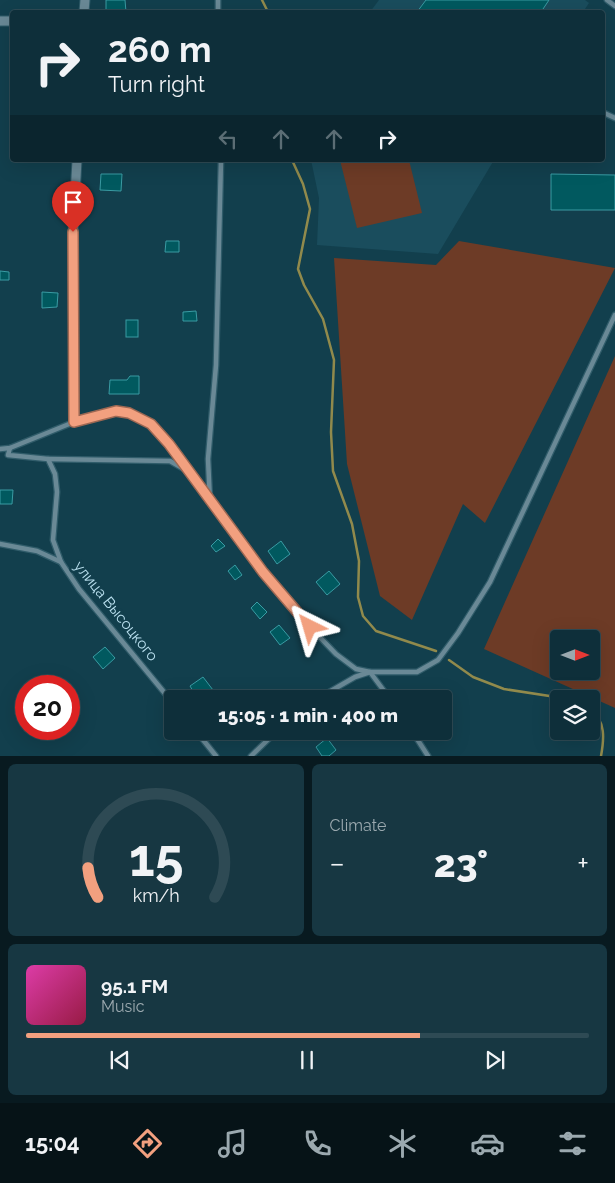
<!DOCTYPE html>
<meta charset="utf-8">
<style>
:root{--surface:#0e2f3a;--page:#173742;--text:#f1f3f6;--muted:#9ba9af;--line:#2e4a54;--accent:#f2a07f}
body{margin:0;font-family:Raleway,sans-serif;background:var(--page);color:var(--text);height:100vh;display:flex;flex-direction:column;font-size:19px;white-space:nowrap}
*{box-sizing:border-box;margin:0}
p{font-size:16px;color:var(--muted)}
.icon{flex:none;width:28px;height:28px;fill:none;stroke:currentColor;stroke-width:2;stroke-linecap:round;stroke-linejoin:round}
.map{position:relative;height:756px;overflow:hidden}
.sheet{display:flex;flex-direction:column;gap:8px;padding:8px;background:#081a20;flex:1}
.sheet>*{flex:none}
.top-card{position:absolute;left:10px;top:10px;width:595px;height:152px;border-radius:5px;box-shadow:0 5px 20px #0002,0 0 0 1px var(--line);background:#0e2f3a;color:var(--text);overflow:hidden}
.needle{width:32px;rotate:90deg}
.controls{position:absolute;left:550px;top:630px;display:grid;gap:10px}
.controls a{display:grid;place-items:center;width:50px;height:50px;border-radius:5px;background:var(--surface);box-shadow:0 5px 20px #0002,0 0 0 1px var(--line);font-size:25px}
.speed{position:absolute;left:15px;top:675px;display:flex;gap:10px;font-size:25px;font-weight:700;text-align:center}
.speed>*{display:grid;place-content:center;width:65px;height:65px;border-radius:50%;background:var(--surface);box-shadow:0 5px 20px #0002,0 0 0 1px var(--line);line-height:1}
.speed .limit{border:8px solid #d22;background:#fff;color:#111}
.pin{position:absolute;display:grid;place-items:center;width:42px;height:42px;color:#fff;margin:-51px -21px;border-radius:50% 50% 50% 0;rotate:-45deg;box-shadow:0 0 5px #0007}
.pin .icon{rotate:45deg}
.me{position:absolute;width:55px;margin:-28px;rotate:320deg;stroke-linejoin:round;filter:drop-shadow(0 0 4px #0008)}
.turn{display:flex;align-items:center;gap:18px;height:105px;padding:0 15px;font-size:22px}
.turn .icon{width:65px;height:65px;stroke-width:2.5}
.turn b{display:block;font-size:35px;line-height:42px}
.lanes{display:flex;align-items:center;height:48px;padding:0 15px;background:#0003;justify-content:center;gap:25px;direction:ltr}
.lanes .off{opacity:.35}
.big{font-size:38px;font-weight:800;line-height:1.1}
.sheet .tile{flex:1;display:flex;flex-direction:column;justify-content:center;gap:8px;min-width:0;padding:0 18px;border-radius:8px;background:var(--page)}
.sheet .dial{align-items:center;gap:0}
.dial svg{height:130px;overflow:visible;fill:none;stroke:var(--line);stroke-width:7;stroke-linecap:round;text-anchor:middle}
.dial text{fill:var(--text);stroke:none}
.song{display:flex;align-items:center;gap:15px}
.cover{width:60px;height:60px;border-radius:8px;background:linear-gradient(135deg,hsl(320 70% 55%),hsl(340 70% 35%))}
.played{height:5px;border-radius:2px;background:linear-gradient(90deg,var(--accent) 70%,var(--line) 70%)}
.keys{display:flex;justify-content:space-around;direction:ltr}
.heat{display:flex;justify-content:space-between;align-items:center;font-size:28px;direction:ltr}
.sheet .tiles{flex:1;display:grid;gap:8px;grid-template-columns:1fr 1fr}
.tile:last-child{grid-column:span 2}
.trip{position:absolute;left:164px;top:690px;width:288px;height:50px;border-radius:5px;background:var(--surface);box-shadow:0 5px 20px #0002,0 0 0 1px var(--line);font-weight:800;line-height:50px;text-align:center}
.menu{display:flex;height:80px;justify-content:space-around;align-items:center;background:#061317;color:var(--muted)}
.menu .icon{width:35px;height:35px}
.menu .active{color:var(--accent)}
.menu b{font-size:22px;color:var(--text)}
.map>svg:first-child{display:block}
</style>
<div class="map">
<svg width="615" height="756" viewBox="0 0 615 756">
<rect width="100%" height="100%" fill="#123f4d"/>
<!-- built -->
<g fill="#1a4d5d">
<polygon points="379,0 585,0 589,3 583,12 370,12"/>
<polygon points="311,160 494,160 438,254 317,245 319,198"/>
</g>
<!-- green -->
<g fill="#6d3b26" fill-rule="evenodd">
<polygon points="340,160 409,160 422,213 357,228"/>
<polygon points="459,241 615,268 485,523 463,504 412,620 380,596 347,464 334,258 436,265"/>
<path d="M615,356V708L484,649ZM559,639H591V671H559Z"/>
</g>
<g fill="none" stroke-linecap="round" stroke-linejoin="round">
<!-- stream -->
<g stroke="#918a4c" stroke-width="2.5">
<polyline points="262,0 268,12"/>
<polyline points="292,160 303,184 310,209 298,269 304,285 323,319 334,360 331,432 333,471 352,524 359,561 358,597 363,616 376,631 436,651"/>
<polyline points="449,660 473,677 504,689 569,699"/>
<path d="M591,711C606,720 604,740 601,756"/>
</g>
</g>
<!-- building -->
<g fill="#01595f" stroke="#3a9ba3">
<polygon points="106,0 125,0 126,12 106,12"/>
<polygon points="426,0 549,0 541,12 417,12"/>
<polygon points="101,174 122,174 121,191 100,190"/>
<polygon points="551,174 615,175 615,210 551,210"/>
<polygon points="166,241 179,241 179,252 165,252"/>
<polygon points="0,271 9,272 9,280 0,280"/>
<polygon points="42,292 58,293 57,307 42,308"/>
<polygon points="196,311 197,321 183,321 183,312"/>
<rect x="126" y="320" width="12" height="17"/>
<polygon points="130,376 139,376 139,394 109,394 110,380 127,380"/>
<polygon points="0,490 13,490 12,504 0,504"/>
<polygon points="218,539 225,546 216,552 211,546"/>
<polygon points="281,541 290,554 277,564 268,551"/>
<polygon points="235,565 242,575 235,580 228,571"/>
<polygon points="329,571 340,584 327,595 316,582"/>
<polygon points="257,602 267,612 260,619 251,608"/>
<polygon points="279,625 290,638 280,645 270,632"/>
<polygon points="105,647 115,658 103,669 93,657"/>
<polygon points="203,677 213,690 201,699 197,698 190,686"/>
<polygon points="327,738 336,750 329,756 322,756 316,747"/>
</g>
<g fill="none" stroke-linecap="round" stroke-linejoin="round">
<!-- lane casing -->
<g stroke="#305c6a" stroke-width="7">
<g id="lane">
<polyline points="218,0 218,12"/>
<polyline points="607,0 615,6"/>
<polyline points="602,112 615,118"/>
<polyline points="10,448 8,455 48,459 55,474 57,492 53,540 61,562 79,589 172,702"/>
<polyline points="0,449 10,448 74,422 103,413 129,413 151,424 169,444 263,572 310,627 336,654 356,669 370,672 390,699"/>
<polyline points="48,459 170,461 184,469"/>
<polyline points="210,501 208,459 216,365 221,160"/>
<polyline points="0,544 37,551 61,562"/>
<polyline points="317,699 355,677 370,672 417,672 438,660 458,633 490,582 615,315"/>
<polyline points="196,731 216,756"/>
<polyline points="412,731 428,756"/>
<polyline points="251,756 277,731"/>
</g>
</g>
<!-- street casing -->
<g stroke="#305c6a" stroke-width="11">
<g id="street">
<polyline points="84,12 85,0"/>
<polyline points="0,21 12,21"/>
<polyline points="74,422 73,232 77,160"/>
</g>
</g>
<!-- lane -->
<use href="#lane" stroke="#6a8996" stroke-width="4.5"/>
<!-- street -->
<use href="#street" stroke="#6a8996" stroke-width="9"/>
</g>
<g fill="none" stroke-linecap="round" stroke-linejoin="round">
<!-- route casing -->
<g stroke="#9d6853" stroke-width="12">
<polyline id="route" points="73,232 74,422 116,411 129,413 151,424 169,444 263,572 310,627"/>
</g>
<!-- route -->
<use href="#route" stroke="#f2a07f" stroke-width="9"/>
</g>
<g text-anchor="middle" stroke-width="5" stroke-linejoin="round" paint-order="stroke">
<!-- street labels -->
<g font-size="15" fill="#bae0ef" stroke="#123f4d">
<text transform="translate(116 611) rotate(51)" y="5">улица Высоцкого</text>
</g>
</g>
</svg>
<div class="controls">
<a><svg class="needle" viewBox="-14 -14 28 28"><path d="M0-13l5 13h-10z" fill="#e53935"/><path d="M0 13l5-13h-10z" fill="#9ba9af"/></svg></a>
<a><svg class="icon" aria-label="layers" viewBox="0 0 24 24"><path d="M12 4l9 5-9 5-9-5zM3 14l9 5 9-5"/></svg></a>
</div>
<div class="speed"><div class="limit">20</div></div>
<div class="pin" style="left:73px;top:232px;background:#d93025"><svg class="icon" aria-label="arrive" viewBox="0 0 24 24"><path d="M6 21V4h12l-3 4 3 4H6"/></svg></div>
<svg class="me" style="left:310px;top:627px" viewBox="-20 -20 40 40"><path d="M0-17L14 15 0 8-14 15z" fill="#f2a07f" stroke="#fff" stroke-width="4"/></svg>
<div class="trip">15:05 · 1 min · 400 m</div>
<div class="top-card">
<div class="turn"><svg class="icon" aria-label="right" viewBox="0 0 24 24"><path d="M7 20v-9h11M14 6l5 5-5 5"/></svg><div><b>260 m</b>Turn right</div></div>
<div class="lanes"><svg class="icon off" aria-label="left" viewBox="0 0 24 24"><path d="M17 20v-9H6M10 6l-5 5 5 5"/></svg><svg class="icon off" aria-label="ahead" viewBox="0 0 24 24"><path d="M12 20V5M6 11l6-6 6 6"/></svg><svg class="icon off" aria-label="ahead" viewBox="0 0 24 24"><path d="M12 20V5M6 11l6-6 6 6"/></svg><svg class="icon" aria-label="right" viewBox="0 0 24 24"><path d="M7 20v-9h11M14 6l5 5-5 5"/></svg></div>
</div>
</div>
<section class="sheet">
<div class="tiles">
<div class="tile dial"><svg viewBox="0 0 100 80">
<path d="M14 69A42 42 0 1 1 86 69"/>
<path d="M14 69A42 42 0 0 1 8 51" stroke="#f2a07f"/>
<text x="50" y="56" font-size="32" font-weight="700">15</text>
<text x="50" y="72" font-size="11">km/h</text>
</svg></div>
<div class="tile"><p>Climate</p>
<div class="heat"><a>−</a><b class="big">23°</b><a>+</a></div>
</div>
<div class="tile">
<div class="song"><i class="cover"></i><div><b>95.1 FM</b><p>Music</p></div></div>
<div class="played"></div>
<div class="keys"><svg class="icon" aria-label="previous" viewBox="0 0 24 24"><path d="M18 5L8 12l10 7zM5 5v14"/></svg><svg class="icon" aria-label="pause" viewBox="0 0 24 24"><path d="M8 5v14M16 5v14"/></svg><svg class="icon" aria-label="next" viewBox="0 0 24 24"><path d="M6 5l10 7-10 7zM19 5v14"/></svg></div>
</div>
</div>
</section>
<nav class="menu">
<b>15:04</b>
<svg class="icon active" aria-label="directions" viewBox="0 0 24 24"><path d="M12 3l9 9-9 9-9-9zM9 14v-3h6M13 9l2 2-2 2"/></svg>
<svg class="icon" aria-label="music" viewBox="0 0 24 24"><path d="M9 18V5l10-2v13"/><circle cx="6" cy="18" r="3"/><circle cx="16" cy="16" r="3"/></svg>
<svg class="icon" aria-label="phone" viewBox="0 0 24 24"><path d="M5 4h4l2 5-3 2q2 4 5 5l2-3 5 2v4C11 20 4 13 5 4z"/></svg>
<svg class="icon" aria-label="climate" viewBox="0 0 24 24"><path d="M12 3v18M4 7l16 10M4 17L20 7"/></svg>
<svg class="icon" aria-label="car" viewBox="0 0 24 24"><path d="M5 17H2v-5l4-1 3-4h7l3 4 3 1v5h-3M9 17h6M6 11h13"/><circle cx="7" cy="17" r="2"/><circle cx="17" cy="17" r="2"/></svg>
<svg class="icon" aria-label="filters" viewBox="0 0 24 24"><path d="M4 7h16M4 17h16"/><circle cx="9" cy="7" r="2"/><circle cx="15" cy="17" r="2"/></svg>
</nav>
